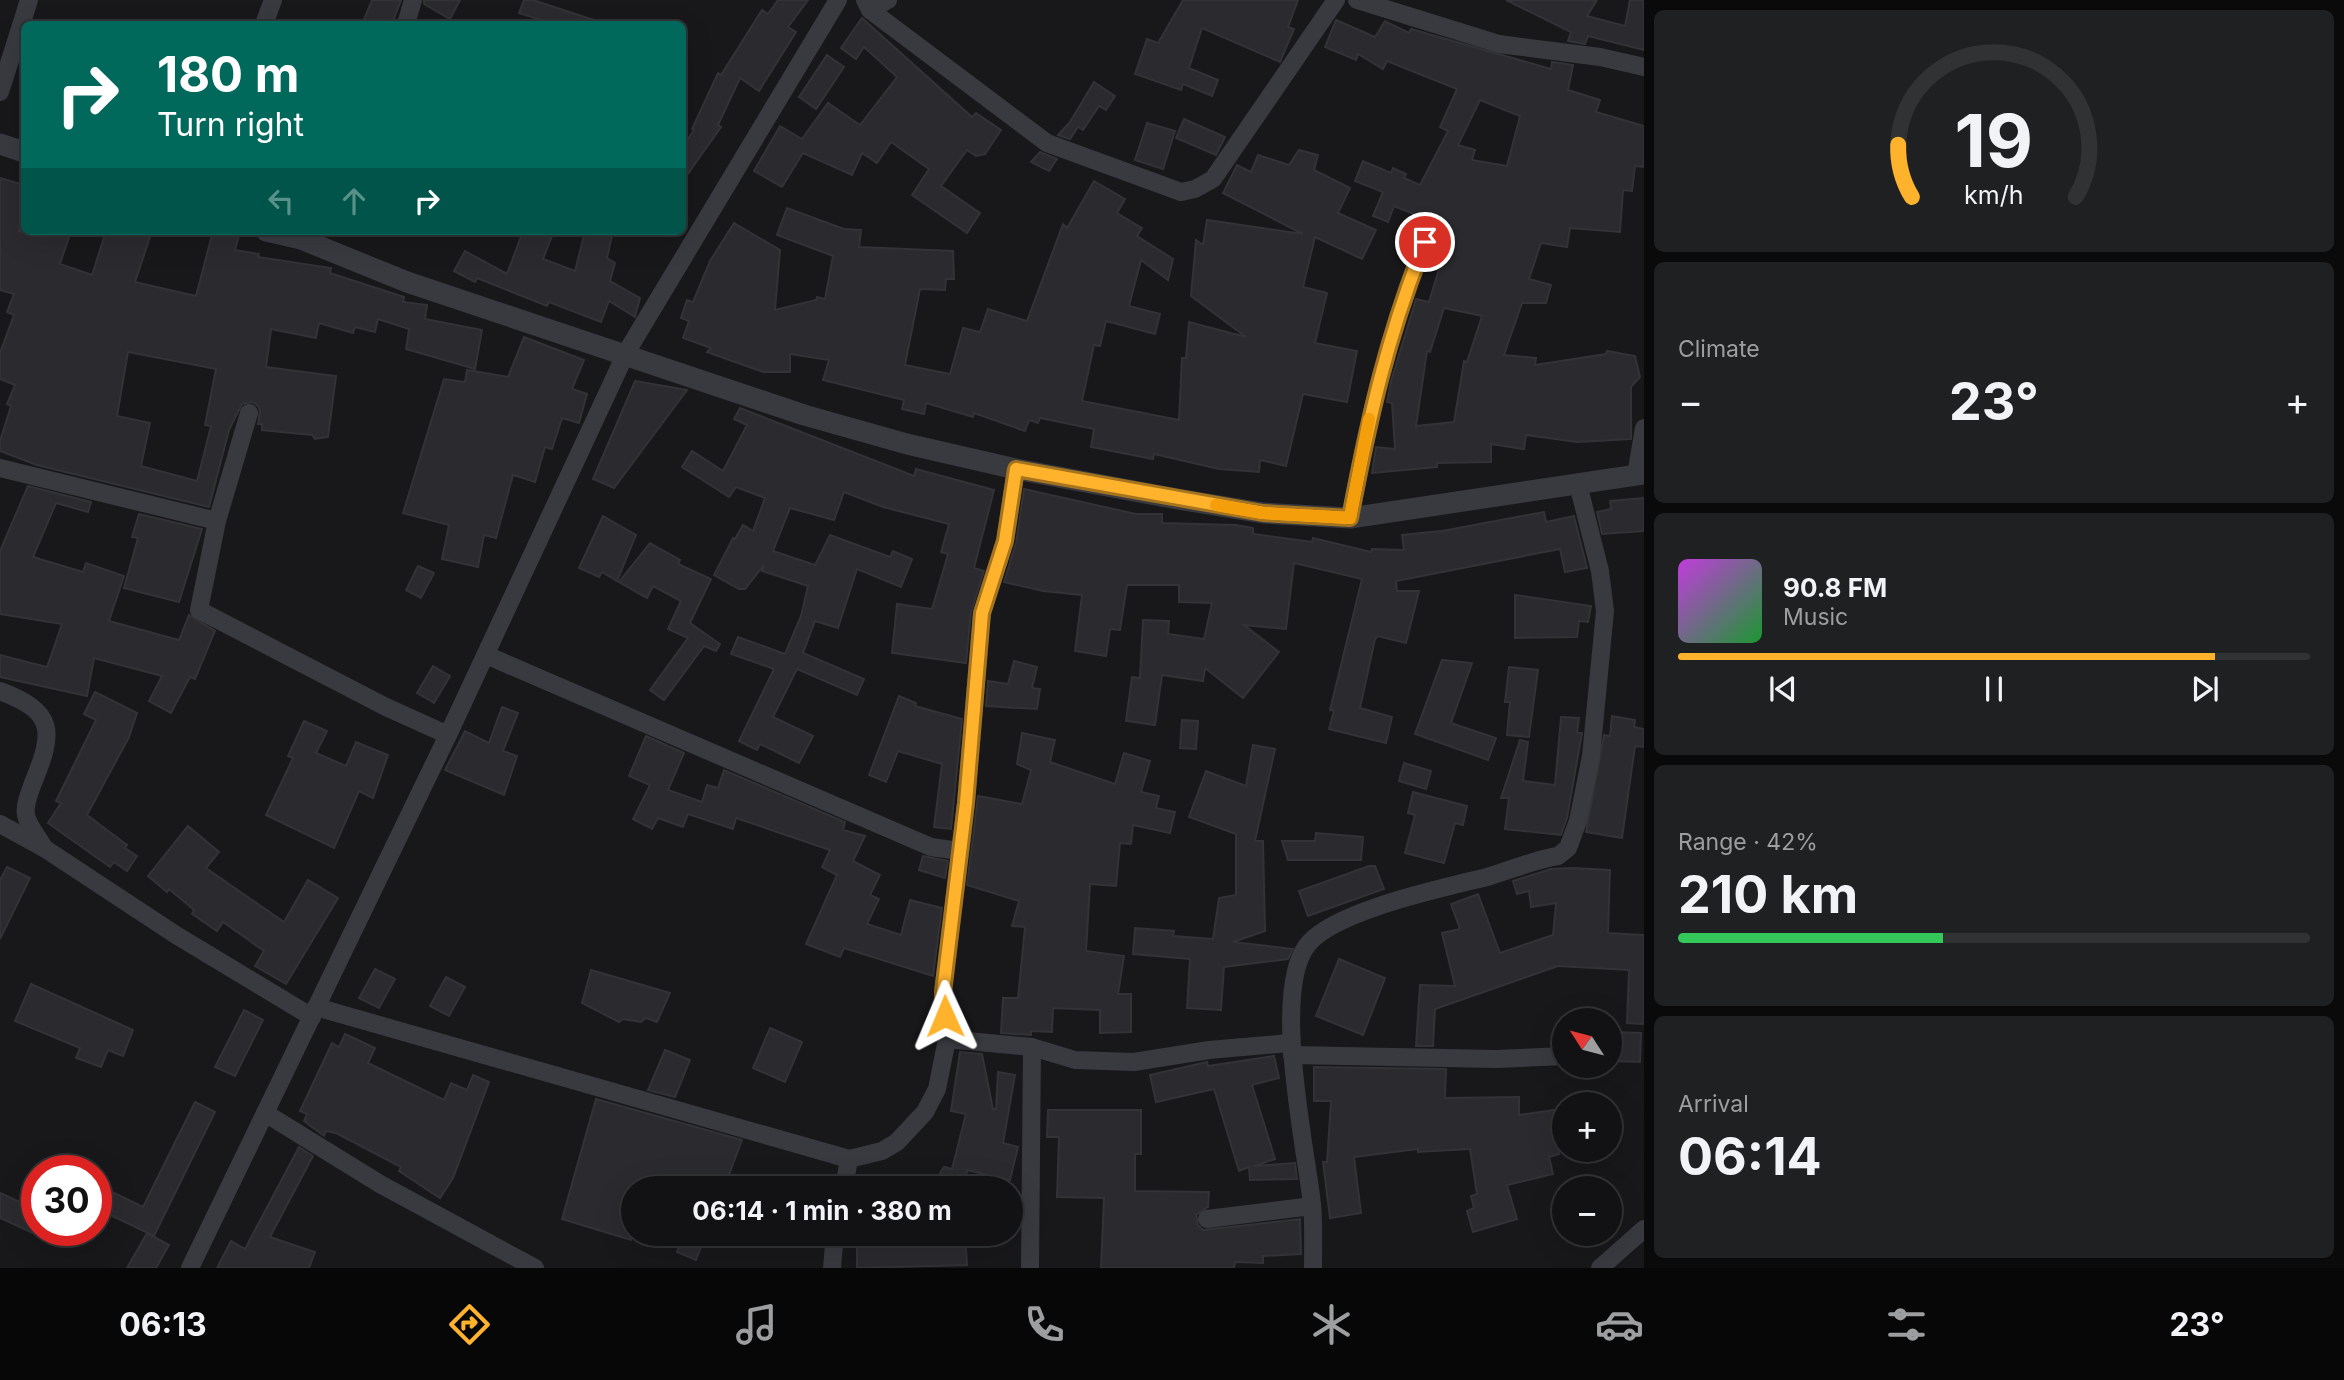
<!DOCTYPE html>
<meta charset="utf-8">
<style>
:root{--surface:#121214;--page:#1f2022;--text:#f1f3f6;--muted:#9c9ea0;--line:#313234;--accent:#ffb32c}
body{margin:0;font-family:Inter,sans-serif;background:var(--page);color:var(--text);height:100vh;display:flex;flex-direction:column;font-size:26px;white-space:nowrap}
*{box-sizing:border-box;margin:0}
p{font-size:23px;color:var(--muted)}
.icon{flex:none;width:38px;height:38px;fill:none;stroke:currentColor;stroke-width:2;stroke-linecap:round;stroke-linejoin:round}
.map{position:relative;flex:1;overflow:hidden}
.details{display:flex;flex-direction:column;gap:10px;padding:10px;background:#0a0a0b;width:700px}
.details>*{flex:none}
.banner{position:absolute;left:21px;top:21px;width:665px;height:214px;border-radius:10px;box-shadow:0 7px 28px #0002,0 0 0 2px var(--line);background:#00695c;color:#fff;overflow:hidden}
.needle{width:46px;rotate:306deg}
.fabs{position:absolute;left:1552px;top:1008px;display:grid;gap:14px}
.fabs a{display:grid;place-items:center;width:70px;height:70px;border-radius:50%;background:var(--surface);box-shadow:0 7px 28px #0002,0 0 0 2px var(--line);font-size:35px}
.speed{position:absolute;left:21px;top:1155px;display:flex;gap:14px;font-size:35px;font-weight:700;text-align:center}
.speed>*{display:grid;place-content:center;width:91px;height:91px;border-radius:50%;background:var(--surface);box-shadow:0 7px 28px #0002,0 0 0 2px var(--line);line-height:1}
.speed .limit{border:10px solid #d22;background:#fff;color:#111}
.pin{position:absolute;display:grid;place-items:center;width:60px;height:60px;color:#fff;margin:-30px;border:4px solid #fff;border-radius:50%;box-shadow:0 2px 7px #0007}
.me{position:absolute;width:77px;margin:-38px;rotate:359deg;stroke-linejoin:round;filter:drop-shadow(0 0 5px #0008)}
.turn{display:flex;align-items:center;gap:24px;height:147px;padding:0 21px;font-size:32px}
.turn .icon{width:91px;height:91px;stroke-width:2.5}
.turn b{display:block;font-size:49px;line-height:60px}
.lanes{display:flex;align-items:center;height:66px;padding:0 21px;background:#0003;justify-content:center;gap:35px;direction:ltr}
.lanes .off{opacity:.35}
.big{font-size:52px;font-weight:700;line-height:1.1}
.details .tile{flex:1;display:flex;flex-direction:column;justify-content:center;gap:10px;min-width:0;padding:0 24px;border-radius:10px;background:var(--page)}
.details .dial{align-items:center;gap:0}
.dial svg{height:182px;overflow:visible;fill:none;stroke:var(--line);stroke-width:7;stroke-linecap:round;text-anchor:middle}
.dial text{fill:var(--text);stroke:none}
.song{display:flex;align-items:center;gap:21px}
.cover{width:84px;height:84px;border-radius:10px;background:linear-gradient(135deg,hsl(290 70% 55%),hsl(130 70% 35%))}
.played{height:7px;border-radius:4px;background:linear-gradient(90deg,var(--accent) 85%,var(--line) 85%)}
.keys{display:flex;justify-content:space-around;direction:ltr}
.heat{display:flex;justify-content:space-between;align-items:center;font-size:38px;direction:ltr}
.charge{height:10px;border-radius:5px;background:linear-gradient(90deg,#34c759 42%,var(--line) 0)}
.trip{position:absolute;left:621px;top:1176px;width:402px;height:70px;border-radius:35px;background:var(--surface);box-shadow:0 7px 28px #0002,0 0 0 2px var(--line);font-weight:700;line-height:70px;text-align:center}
.tabs{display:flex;height:112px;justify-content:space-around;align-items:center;background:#070708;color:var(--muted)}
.tabs .icon{width:49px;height:49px}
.tabs .on{color:var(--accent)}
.tabs b{font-size:32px;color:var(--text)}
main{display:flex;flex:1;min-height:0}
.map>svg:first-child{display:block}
</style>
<main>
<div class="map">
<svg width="1644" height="1268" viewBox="0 0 1644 1268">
<rect width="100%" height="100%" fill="#18181b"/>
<!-- building -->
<g fill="#2b2b2f" stroke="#323237" stroke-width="2" fill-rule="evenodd">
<polygon points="372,0 401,0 392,24 362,24"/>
<polygon points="424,0 460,0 450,19 424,4"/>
<polygon points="524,0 533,0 597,21 597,24 554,24 519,13"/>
<polygon points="778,0 808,0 788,27 796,32 759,91 740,78 718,125 721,127 682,182 682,148 694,130 692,129 718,73 721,75 762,10 768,14"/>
<polygon points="1183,0 1298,0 1288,27 1294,29 1280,62 1202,28 1189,68 1218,80 1212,96 1183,84 1181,90 1135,74 1147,39 1158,43"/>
<polygon points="1506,0 1597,0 1587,16 1625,26 1630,0 1644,0 1644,50 1588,36 1585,44 1568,41 1571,32"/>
<polygon points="862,18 972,117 976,113 1001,130 985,154 976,156 967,150 941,186 980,213 967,233 912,195 929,169 891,142 877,163 862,153 852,175 803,153 782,187 754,171 780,126 802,139 828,103 860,125 897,77 864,47 856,59 841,48"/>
<path d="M1336,20L1375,37L1385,21L1409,33L1411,29L1551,69L1552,62L1573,65L1568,90L1600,100L1596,112L1644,126V167L1635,166L1632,191L1623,190L1620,232L1570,228L1567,247L1541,243L1529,279L1551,285L1546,303H1522L1504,355L1536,358L1535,365L1606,354L1607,351L1635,356L1640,377L1631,387V439L1577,442L1526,435L1524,449L1491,444V462L1437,463V467L1372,473L1376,447L1395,449L1392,403L1387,402L1391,381L1416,299L1429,302L1451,229L1394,206L1388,222L1373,216L1383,192L1355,181L1363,161L1391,173L1393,168L1406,174L1404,178L1420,185L1448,131L1440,127L1457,89L1387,61L1383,69L1358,54L1356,60L1325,47ZM1480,100L1520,116L1507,166L1472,160L1475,150L1458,145ZM1444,308L1482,316L1467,362L1464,361L1454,422L1416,426L1427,351L1430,352Z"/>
<polygon points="827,55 844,67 816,109 799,97"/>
<polygon points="1094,82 1115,96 1106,110 1099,106 1083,130 1078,127 1070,139 1058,135 1070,122"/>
<polygon points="1184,119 1225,137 1216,155 1176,138"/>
<polygon points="1147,123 1175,131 1163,169 1135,160"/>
<polygon points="1299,150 1318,155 1314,170 1350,188 1338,213 1376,230 1362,259 1315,237 1303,287 1327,293 1315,343 1357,351 1347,402 1303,394 1286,466 1260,460 1259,472 1219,469 1154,454 1153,459 1091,447 1094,429 1040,418 1038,423 1029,420 1025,431 974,413 973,417 926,403 924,414 902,409 904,400 823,380 829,360 790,354 790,372 763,372 707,352 711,348 683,338 689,321 681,318 687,300 693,302 710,261 734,223 780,250 775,310 816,300 817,297 825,299 833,256 777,235 787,208 844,229 861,230 859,247 953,251 954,279 946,279 945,290 920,289 905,365 950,374 963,328 980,332 988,309 1027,321 1063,224 1067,228 1094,181 1125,199 1117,213 1142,228 1137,236 1173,259 1168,280 1141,260 1129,306 1160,314 1155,334 1106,321 1100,346 1094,345 1082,401 1179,420 1182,358 1186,358 1189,322 1246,337 1191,296 1196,240 1203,245 1207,220 1303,234 1223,193 1237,165 1251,172 1258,155 1289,165"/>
<polygon points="1040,152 1057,159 1049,171 1031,162"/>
<path d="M0,178L24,185V213L19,231H71L60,264L92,275L106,231H152L135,282L196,296L213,231H224L239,235L235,250L259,254L258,257L331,268L330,273L404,297L403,302L427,305L425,319L482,330L475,369L406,349L409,329L378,319L375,332L355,327L353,333L319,323L316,338L271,329L266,367L336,376L328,437L315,439L312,435L262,430V424H258L260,411L258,406L252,402L242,404L229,430L209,507L37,465L0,451V441L11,406L7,404L15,385L0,379V353L14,315L7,312L14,294L0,290ZM128,352L216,369L205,425L211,426L197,481L141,466L150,423L117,416Z"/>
<polygon points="523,231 554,231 543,259 575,271 585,231 613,231 607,258 615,263 610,281 640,298 635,317 609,301 601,322 549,302 547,306 477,278 475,282 454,271 465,251 507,274"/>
<polygon points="524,337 584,360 572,389 587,394 579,423 562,418 552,449 545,447 535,482 513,475 496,538 484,535 478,567 442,559 449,525 403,513 444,379 465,382 467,370 508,377"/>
<polygon points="635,381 687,390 614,488 593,479"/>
<polygon points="740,408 914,476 916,469 994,490 974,568 984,571 971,612 966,663 892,653 897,604 932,609 948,554 941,552 949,524 883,507 844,492 834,520 790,508 773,551 815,565 830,535 890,557 893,551 912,559 901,587 857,569 838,628 815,621 803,653 864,679 857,695 797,669 773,717 813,736 799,763 760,744 757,750 739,741 774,669 731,654 738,637 785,654 801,616 808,586 762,571 764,565 745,589 739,589 714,575 733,538 735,539 743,525 753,531 765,498 736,487 729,497 682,467 692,451 723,471 747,425 734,419"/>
<polygon points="28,486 91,502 88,512 56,503 33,557 83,572 86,563 124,576 109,621 179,640 189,615 215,631 195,679 190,677 171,713 149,701 162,676 94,658 87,696 0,677 0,655 47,667 62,624 0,614 0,551"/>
<polygon points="1024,489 1136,514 1162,514 1162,523 1236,525 1253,528 1253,534 1312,542 1313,538 1371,552 1372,549 1404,550 1402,535 1442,531 1544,512 1546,522 1574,516 1587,568 1565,572 1560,549 1396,581 1397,591 1419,591 1406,643 1378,636 1375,639 1360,708 1392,717 1386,743 1329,729 1334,711 1330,710 1362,579 1294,563 1286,629 1244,625 1279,652 1243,698 1205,668 1203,681 1162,675 1155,725 1126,721 1132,677 1140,678 1143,620 1169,621 1168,634 1204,639 1212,603 1179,602 1179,585 1127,585 1120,630 1110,629 1106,656 1075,651 1082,595 1043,591 1004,582 1016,543"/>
<polygon points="1644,498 1644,531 1602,534 1597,512 1611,509 1610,501"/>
<polygon points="139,514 202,529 179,602 124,588 138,538 132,537"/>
<polygon points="603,516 636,535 617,581 602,572 599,577 579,568"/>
<polygon points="650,543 680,560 678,564 711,579 690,623 720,644 716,651 704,646 664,700 650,690 688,638 668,629 681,601 653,586 647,598 619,582"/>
<polygon points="418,566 434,573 421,598 406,590"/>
<polygon points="1515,595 1591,606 1588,622 1579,621 1577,637 1515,638"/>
<polygon points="1442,660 1472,663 1451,723 1496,738 1488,760 1415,734"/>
<polygon points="1014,661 1037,667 1032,688 1040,689 1037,709 986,706 988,681 1008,684"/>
<polygon points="433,666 450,676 434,703 417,693"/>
<polygon points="1509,667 1538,670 1529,737 1507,735 1510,702 1505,702"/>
<polygon points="95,692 137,713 129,737 87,815 127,845 125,848 137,856 127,871 114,862 110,867 48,823 61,803 56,801 96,720 84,714"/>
<polygon points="899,696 916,703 915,706 962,719 951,829 934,827 942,764 898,751 886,782 869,775"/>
<polygon points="502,707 518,713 503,751 517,756 504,795 445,770 465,731 489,743"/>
<polygon points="1612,716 1635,720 1634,727 1644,729 1644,747 1635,746 1622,838 1586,832 1604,735 1610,736"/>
<polygon points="1561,717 1579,718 1577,733 1582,733 1567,818 1561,835 1505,829 1509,798 1501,798 1520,740 1528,742 1523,781 1555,785"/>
<polygon points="1182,720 1198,721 1196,749 1180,748"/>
<polygon points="304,721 327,731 316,753 346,766 356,742 388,755 373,798 359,791 334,848 266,815 293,758 288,756"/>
<polygon points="1022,733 1055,740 1050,762 1115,784 1124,753 1150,761 1141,792 1159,796 1156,808 1175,812 1170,833 1133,825 1131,844 1120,843 1116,886 1090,884 1086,951 1124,956 1118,994 1131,994 1131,1032 1100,1033 1100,1010 1053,1008 1052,1032 1031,1031 1031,1035 1001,1033 1003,998 1018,998 1025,927 1012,926 1019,901 967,885 978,796 1022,804 1031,770 1017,764"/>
<polygon points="646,736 684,753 668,790 702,802 707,785 718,788 724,770 845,822 843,830 865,836 853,861 880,875 870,895 879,899 867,924 901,935 910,900 942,908 933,976 844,948 840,957 806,944 837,875 822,867 830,850 736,818 733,829 688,814 683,827 658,818 652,829 633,819 650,785 629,776"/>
<polygon points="1253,745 1275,749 1255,841 1263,841 1265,931 1233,942 1293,949 1288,959 1224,967 1221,1010 1187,1008 1190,959 1133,954 1135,928 1174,931 1173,936 1213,939 1219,898 1236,895 1236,834 1189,817 1206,771 1246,786"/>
<polygon points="1404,763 1431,771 1426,789 1399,781"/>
<polygon points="1413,792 1467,806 1463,825 1455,823 1444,863 1405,853 1415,815 1408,813"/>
<polygon points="188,826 219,852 206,868 284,922 308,880 338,898 286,984 255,966 264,951 223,922 217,931 192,914 194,910 169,889 167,892 148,876"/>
<polygon points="1316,833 1363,837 1361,860 1288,860 1282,841 1315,841"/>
<polygon points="923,856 948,861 945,878 919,870"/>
<polygon points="1369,866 1375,866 1384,889 1308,916 1299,891"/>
<polygon points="7,867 30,878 0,939 0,880"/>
<polygon points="1573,868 1610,870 1608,933 1644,935 1644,1024 1627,1023 1629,970 1558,966 1435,1009 1433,1046 1416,1046 1420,985 1455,986 1442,933 1460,929 1451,904 1478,894 1500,953 1553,935 1556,903 1531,907 1529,891 1517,894 1513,881 1551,869"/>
<polygon points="1339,959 1385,978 1363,1035 1316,1016"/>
<polygon points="375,969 395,979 379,1008 359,998"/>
<polygon points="591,970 670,993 657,1022 646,1018 641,1022 623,1019 619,1022 582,1003"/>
<polygon points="446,977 465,987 449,1016 430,1006"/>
<polygon points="31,984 133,1030 123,1056 108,1050 101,1067 76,1058 80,1048 15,1021"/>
<polygon points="244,1010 263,1020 235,1076 215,1067"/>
<polygon points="770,1028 802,1042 785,1082 753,1068"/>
<polygon points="1610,1032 1641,1033 1640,1062 1610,1061"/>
<polygon points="345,1034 375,1048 368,1063 444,1100 451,1083 467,1090 473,1075 489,1082 453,1178 440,1198 399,1171 401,1167 336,1133 326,1131 324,1136 304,1121 307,1114 300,1111 332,1043 339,1047"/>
<polygon points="665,1050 690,1060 675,1097 648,1090"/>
<polygon points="960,1052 982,1054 993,1109 996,1109 998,1072 1015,1075 1003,1143 1018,1147 1010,1180 967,1170 965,1188 931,1188 944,1167 952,1169 966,1114 951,1111"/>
<polygon points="1274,1056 1279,1078 1252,1085 1275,1159 1254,1166 1295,1163 1297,1179 1250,1180 1249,1167 1239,1171 1214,1089 1156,1102 1150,1075 1207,1062 1208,1066"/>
<polygon points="1314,1067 1446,1069 1445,1098 1519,1097 1519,1115 1555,1110 1559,1154 1549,1157 1553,1174 1507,1185 1517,1219 1473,1232 1467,1211 1474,1208 1471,1196 1477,1194 1470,1149 1418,1152 1418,1149 1354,1157 1361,1213 1330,1218 1323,1162 1327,1162 1331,1101 1314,1101"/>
<polygon points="596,1099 742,1140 724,1188 634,1188 631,1240 562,1219"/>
<polygon points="195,1102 215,1112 154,1236 96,1208 96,1184 143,1207"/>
<polygon points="1048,1110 1141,1110 1141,1154 1135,1154 1135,1191 1209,1192 1208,1207 1196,1215 1198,1225 1203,1230 1300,1219 1301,1254 1263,1256 1263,1263 1235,1262 1234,1268 1101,1268 1104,1198 1057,1197 1059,1137 1047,1137"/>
<polygon points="299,1147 313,1156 270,1237 315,1252 309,1268 217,1268 231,1241 245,1249"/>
<polygon points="0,1193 37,1210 37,1235 0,1218"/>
<polygon points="147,1233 169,1245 156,1268 127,1268"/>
<polygon points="684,1234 706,1234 696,1260 677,1252"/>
<polygon points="891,1234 965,1234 967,1265 857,1268 857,1237 891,1237"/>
</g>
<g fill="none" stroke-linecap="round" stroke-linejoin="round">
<!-- minor -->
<g stroke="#393a40" stroke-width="18">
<polyline points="865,0 870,10 1047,143 1181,192 1195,189 1213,179 1336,0"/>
<polyline points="1357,0 1499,44 1600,57 1644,67"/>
<polyline points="870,10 888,0"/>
<polyline points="264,24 273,0"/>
<polyline points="406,24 413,0"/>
<polyline points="0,92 29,0"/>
<polyline points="249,413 217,521 199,610 386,707 448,735"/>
<polyline points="0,468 217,521"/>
<polyline points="1636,475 1644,428"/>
<path d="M1350,518C1369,419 1387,336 1425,242"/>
<polyline points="486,655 931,847 959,851"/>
<path d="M0,691C56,712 54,732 33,783C30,792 24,805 26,815C28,826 39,838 44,848"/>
<polyline points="0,824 44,848 176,935 312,1017"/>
<polyline points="316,1007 849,1159 882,1151 897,1142 925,1112 937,1089 947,1039 943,992 966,803 982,613 1005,541 1016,469"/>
<polyline points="947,1039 1032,1047 1075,1060 1134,1062 1209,1050 1289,1043"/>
<polyline points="1292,1055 1496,1059 1564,1056"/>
<polyline points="265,1113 380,1184 535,1268"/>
<polyline points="844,1188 849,1159"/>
<polyline points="1207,1219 1312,1206"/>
<polyline points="190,1268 448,735 626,353 838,0"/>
<polyline points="832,1268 835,1234"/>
<polyline points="1030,1268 1032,1047"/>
<path d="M1313,1268C1313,1247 1314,1225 1312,1204C1306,1148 1270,987 1309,943C1338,910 1443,888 1487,877C1511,870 1533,860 1558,856L1568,848L1578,821L1591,756L1605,611L1600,571L1578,484"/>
<polyline points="1600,1268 1644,1229"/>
</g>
<!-- tertiary -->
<g stroke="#393a40" stroke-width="21">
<polyline points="0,144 24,152"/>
<polyline points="266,231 301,239 407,282 804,415 907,444 1016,469 1177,499 1263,513 1350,518 1644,474"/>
</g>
</g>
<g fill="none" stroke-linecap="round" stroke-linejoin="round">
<!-- route casing -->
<g stroke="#a6741d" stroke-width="18">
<path id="route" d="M945,1016L943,992L966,803L982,613L1005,541L1016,469L1263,513L1350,518C1369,418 1387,337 1425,242"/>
</g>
<!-- route -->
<use href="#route" stroke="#ffb32c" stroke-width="12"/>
<!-- slow -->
<polyline stroke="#f59e0b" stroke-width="12" points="1216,505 1263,513 1350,518 1369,419"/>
</g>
</svg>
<div class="fabs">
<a><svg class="needle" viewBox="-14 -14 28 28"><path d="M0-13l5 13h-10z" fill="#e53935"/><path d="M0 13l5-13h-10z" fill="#9c9ea0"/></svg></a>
<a>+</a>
<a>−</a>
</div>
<div class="speed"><div class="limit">30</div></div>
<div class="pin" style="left:1425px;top:242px;background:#d93025"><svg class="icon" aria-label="arrive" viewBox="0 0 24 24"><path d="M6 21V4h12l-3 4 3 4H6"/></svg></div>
<svg class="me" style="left:945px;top:1016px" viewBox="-20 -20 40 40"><path d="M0-17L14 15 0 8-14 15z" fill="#ffb32c" stroke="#fff" stroke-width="4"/></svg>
<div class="trip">06:14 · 1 min · 380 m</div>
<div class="banner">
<div class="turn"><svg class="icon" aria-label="right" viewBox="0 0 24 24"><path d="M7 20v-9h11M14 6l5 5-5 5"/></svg><div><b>180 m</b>Turn right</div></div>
<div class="lanes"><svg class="icon off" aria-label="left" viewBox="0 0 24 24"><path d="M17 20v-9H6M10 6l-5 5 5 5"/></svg><svg class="icon off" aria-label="ahead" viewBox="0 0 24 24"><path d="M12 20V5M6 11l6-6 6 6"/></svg><svg class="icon" aria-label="right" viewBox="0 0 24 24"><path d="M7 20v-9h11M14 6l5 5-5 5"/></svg></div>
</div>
</div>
<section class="details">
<div class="tile dial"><svg viewBox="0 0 100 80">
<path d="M14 69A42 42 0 1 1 86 69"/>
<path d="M14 69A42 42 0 0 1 8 46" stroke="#ffb32c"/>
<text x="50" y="56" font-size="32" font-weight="700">19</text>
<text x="50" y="72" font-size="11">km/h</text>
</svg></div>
<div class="tile"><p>Climate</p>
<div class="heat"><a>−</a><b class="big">23°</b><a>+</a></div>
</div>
<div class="tile">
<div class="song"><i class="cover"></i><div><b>90.8 FM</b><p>Music</p></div></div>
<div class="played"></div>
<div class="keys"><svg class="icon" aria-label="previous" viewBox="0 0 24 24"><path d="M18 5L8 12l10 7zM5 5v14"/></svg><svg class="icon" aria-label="pause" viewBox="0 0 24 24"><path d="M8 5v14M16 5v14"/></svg><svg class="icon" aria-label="next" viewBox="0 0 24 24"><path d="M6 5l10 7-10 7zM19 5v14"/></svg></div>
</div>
<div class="tile"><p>Range · 42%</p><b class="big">210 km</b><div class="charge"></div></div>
<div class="tile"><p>Arrival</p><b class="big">06:14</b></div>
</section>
</main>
<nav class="tabs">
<b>06:13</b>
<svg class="icon on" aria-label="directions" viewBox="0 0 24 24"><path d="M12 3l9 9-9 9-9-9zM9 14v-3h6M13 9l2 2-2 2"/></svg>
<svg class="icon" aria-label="music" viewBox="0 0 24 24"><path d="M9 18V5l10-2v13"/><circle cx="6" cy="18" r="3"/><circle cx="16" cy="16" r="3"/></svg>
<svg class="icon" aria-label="phone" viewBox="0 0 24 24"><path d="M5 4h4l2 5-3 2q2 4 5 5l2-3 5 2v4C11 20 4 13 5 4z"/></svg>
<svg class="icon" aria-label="climate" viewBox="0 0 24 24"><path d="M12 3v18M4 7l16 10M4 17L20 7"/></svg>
<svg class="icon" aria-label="car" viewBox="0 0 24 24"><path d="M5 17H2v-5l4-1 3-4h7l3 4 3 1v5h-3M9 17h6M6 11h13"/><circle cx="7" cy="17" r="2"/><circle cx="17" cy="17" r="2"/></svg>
<svg class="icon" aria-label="filters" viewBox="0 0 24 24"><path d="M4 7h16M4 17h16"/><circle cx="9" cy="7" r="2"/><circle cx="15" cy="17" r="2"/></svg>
<b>23°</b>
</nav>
